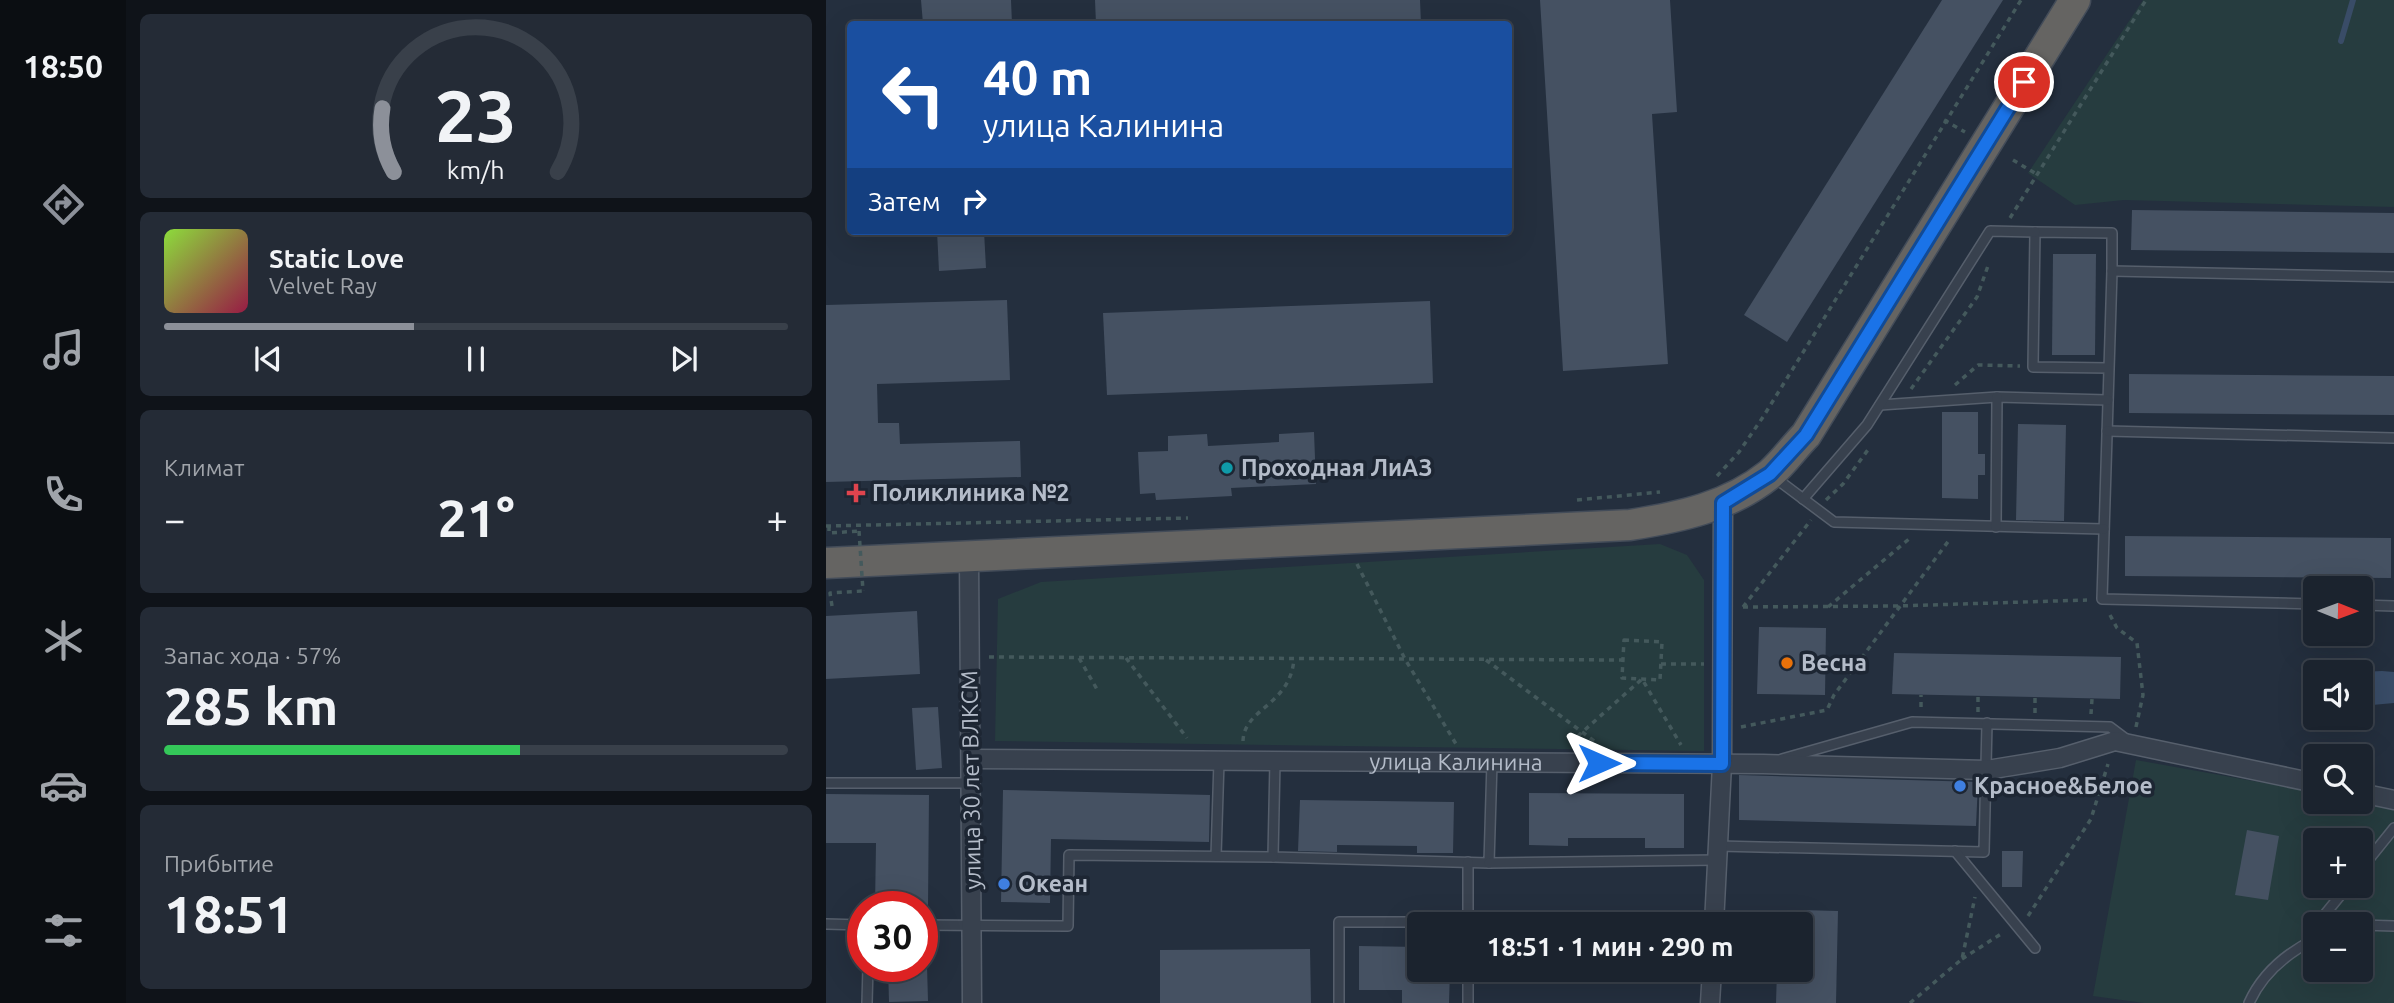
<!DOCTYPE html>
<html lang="ru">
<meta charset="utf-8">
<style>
:root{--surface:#1b232e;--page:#242b36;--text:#f1f3f6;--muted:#a0a4aa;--line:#39404a;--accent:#8c9099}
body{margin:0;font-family:Ubuntu,sans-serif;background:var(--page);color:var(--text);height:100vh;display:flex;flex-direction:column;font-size:26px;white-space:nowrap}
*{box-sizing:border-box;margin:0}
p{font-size:23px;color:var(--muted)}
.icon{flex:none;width:38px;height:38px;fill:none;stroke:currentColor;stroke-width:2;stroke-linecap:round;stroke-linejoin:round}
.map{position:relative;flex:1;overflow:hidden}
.panel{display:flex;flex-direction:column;gap:14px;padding:14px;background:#0f1319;width:700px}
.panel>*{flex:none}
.guide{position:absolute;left:21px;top:21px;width:665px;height:214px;border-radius:7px;box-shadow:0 7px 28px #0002,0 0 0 2px var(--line);background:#1a4fa0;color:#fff;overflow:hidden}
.needle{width:46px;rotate:91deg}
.tools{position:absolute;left:1477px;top:576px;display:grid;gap:14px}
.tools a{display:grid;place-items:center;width:70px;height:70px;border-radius:7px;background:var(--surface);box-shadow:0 7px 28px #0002,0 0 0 2px var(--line);font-size:35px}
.speed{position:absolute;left:21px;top:891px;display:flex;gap:14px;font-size:35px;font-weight:700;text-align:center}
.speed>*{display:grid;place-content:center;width:91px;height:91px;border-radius:50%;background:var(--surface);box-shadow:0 7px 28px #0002,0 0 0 2px var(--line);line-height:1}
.speed .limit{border:10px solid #d22;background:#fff;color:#111}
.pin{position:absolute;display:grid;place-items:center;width:60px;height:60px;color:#fff;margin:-30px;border:4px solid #fff;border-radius:50%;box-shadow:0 2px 7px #0007}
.me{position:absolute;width:77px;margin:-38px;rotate:90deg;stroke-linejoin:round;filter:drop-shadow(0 0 5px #0008)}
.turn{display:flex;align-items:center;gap:24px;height:147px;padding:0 21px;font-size:32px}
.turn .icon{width:91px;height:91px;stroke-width:2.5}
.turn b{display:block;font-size:49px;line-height:60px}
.then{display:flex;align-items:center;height:66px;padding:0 21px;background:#0003;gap:14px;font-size:26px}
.big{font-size:52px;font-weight:600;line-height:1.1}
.panel .tile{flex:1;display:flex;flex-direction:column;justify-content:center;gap:10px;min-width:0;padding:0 24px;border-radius:10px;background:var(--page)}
.panel .dial{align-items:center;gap:0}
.dial svg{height:182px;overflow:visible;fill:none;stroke:var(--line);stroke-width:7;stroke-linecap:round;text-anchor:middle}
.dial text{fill:var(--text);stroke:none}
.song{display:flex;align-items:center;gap:21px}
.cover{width:84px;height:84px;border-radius:10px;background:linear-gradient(135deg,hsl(90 70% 55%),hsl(340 70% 35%))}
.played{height:7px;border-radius:4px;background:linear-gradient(90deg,var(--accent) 40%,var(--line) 40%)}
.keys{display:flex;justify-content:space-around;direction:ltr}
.heat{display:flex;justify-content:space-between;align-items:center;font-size:38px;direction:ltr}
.charge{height:10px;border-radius:5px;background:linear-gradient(90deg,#34c759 57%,var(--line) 0)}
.trip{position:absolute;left:581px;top:912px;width:406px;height:70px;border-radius:7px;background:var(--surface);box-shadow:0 7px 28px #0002,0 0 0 2px var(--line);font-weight:600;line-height:70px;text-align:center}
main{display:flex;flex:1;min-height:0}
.tab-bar{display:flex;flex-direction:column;width:126px;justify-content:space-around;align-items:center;background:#0b0e12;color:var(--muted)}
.tab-bar .icon{width:49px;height:49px}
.tab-bar .active{color:var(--accent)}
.tab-bar b{font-size:32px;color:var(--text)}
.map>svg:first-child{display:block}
</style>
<main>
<nav class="tab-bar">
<b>18:50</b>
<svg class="icon active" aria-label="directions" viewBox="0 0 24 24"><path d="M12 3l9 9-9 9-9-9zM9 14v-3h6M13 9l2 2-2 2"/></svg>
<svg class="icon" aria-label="music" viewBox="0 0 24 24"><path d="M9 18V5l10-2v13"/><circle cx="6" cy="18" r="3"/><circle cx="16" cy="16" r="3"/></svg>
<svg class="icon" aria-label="phone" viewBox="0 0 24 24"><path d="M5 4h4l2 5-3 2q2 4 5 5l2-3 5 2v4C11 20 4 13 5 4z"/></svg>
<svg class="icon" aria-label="climate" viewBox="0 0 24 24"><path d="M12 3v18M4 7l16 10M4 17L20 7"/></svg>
<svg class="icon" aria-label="car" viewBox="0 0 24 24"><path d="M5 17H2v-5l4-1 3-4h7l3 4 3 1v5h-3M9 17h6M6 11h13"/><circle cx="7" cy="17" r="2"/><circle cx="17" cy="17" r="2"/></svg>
<svg class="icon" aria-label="filters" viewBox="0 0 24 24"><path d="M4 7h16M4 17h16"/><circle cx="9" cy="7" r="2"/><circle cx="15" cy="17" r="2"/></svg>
</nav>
<section class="panel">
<div class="tile dial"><svg viewBox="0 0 100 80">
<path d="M14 69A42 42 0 1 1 86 69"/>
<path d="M14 69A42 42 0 0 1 9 41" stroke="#8c9099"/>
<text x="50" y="56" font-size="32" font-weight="700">23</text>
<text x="50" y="72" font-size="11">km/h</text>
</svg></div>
<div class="tile">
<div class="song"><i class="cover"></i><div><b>Static Love</b><p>Velvet Ray</p></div></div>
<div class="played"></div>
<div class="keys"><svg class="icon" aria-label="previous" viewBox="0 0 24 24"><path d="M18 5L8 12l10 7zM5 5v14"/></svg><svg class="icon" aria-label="pause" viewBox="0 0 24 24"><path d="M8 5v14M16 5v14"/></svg><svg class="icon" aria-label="next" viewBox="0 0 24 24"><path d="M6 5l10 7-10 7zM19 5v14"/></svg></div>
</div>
<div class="tile"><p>Климат</p>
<div class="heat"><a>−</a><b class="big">21°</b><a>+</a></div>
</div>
<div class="tile"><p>Запас хода · 57%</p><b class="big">285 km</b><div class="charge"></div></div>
<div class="tile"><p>Прибытие</p><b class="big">18:51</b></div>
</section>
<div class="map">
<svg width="1568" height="1003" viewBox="0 0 1568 1003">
<rect width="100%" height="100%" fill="#242f3e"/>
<!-- green -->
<g fill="#263c3f" fill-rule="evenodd">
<polygon points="1317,0 1568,0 1568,207 1298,200 1249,205 1202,173"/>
<polygon points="834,544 861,555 878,580 878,751 169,741 172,599 215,582"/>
<path d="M1310,760L1489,792V802L1568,805V1003H1318L1267,996ZM1489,840H1535V886H1489ZM1489,924H1535V970H1489Z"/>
</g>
<!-- water -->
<polygon fill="#394c67" points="1556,671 1568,672 1568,703 1535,706 1535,672"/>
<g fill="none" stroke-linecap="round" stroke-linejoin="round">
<!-- stream -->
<polyline stroke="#394c67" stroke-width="6" points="1515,41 1527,0"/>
</g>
<!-- building -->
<g fill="#455162">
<polygon points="95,0 185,0 186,24 97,24"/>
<polygon points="269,0 594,0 595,24 270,24"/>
<polygon points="714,0 844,0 851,112 826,114 842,364 737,371"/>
<polygon points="1116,0 1177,0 961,342 918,315"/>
<polygon points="1306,210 1568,213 1568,253 1305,250"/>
<polygon points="111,231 158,231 160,268 113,271"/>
<polygon points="1227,254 1270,254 1269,355 1226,355"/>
<polygon points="181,300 184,380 51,384 52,423 73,423 74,444 194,441 195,477 0,482 0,305"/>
<polygon points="604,301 607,383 281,395 277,313"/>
<polygon points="1303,374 1568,376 1568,415 1303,413"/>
<polygon points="1116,412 1152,412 1152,454 1159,454 1159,475 1152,475 1152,499 1116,498"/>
<polygon points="1192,424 1240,425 1238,521 1190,520"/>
<polygon points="488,432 490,484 405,488 406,496 330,500 329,493 314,494 312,452 342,451 342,436 381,434 382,446 453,442 453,434"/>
<polygon points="1299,536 1565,538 1565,578 1299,576"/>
<polygon points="91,611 94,674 0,679 0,616"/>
<polygon points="933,627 1000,628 999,695 931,694"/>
<polygon points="1068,653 1295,657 1294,699 1066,694"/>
<polygon points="112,707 116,768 90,770 86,708"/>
<polygon points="913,775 1152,782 1150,826 913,820"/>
<polygon points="177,790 384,795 383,842 225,839 224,903 175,902"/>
<polygon points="703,793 858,794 858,848 819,848 819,838 742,838 742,846 703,845"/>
<polygon points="0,794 103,795 102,906 49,906 50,843 0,843"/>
<polygon points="474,800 628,802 627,853 591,853 591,846 511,845 511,852 472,851"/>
<polygon points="1421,830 1453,836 1442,900 1409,895"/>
<polygon points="1176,851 1197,851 1196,887 1176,887"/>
<polygon points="975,910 1012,911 1010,1003 950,1003 951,970 975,970"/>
<polygon points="533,946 593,947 593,970 624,970 623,1003 576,1003 576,990 533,990"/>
<polygon points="484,949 485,1003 334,1003 334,950"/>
<polygon points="62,966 101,966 102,1001 63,1002"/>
</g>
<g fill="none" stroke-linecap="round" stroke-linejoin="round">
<!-- service casing -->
<g stroke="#565f6c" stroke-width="12">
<g id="service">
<polyline points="1286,271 1568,277"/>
<polyline points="1283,368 1207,367 1209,232 1286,233 1286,271 1276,599 1489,604"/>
<polyline points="1054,405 1171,397 1282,400"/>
<polyline points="1281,431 1568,438"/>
<polyline points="948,477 1008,522 1278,529"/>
<polyline points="977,499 1041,425 1164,231 1209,232"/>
<polyline points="1170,527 1171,397"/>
<polyline points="1535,605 1568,606"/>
<polyline points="956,759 1086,722 1284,727 1300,739"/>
<polyline points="449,761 447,857 663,863 666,762"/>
<polyline points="0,783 145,783"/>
<polyline points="892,846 1158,852 1161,723"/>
<polyline points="1129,851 1209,948"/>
<polyline points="390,856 393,761"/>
<polyline points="642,862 642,924"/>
<polyline points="663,863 891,860"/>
<polyline points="1535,869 1568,828"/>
<polyline points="0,924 37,925"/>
<polyline points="1491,924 1522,886"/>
<polyline points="96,925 242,926 243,855 447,857"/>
<polyline points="1535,925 1568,926"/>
<polyline points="642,970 642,1003"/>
<polyline points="41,1003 42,966"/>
<polyline points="513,1003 513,922 642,922"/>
<path d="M1423,1003C1436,974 1461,953 1489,939"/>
</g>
</g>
<!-- minor casing -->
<g stroke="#565f6c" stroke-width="21">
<g id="minor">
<polyline points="143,557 146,1003"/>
<path id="s1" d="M145,759L937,764L1161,770L1234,758L1289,741L1489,783"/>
<polyline points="1535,793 1568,800"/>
<polyline points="888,924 896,764 897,503"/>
<polyline points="884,1003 886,970"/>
</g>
</g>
<!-- trunk casing -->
<g stroke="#434c59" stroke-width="33">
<path id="trunk" d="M0,563L804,525C854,517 903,507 944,474C957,463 968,447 980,435L1249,0"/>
</g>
<!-- path -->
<g stroke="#44595c" stroke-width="3.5" stroke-dasharray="5 5" stroke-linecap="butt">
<polyline points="1118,120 1139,132"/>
<polyline points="1187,160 1212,175"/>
<polyline points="1184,218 1320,0"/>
<polyline points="1129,385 1152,365 1194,366"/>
<polyline points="1085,389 1151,297 1163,263"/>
<polyline points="891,476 913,452 937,417 1195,0"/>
<polyline points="751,500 834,492"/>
<polyline points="1000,500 1017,484 1044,447"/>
<polyline points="0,526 362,518"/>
<polyline points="3,526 3,533 33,531"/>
<polyline points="531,564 579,659 630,744"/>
<polyline points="6,606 4,593 37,591"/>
<polyline points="917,607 985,520"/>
<polyline points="917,607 1072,606 1261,600"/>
<polyline points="1002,607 1083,539"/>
<polyline points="1284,615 1291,628 1311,643 1317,695 1310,727"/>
<polygon points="798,640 836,642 834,680 796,678"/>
<polyline points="163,657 796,660"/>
<polyline points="253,658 272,691"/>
<polyline points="300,658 361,738"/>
<polyline points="660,660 772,744"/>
<polyline points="835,664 878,664"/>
<polyline points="1095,707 1095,695"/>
<polyline points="1152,712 1152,696"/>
<polyline points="1209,713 1209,697"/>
<polyline points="1265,714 1266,699"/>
<polyline points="915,727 1001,710 1008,695 1124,539"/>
<path d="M417,741C418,708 464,706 468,659"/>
<polyline points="744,743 816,679 855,745"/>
<polyline points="1202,916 1265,819 1282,764"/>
<polyline points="1136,959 1178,932"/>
<polyline points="1084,1003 1136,959 1149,897"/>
</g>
<!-- service -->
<use href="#service" stroke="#38414e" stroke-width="9"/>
<!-- minor -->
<use href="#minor" stroke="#38414e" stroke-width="18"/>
<!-- trunk -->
<use href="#trunk" stroke="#656462" stroke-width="30"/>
<!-- path-bridge -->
<polyline stroke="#44595c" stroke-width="3.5" stroke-dasharray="5 5" stroke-linecap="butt" points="33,531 37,591"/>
</g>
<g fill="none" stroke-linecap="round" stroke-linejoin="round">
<!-- route casing -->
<g stroke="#114b97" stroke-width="18">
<polyline id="route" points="773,763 896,764 897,503 944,474 980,435 1198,82"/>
</g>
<!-- route -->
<use href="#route" stroke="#1a73e8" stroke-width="12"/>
</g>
<!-- markers -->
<circle fill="#0f9aa8" stroke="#1d2633" stroke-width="2.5" cx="401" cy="468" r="7"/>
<path fill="#e0444e" stroke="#1d2633" stroke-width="2.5" d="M26.5 482.5h7v7h7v7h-7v7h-7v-7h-7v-7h7z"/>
<circle fill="#e8710a" stroke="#1d2633" stroke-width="2.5" cx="961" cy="663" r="7"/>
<g fill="#3f7fe0" stroke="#1d2633" stroke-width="2.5">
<circle cx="1134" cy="786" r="7"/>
<circle cx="178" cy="884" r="7"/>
</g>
<g text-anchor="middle" stroke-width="7" stroke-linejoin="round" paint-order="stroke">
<!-- poi labels -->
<g font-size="23" font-weight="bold" fill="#b4bcc9" stroke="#1d2633" text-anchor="start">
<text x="415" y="476">Проходная ЛиАЗ</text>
<text x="46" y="501">Поликлиника №2</text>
<text x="975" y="671">Весна</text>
<text x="1148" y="794">Красное&amp;Белое</text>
<text x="192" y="892">Океан</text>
</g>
<!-- street labels -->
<g font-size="23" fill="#b4bcc9" stroke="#1d2633">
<text dy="8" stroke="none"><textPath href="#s1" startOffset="485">улица Калинина</textPath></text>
<text transform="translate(145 780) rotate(-91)" y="8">улица 30 лет ВЛКСМ</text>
</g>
</g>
</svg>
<div class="tools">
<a><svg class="needle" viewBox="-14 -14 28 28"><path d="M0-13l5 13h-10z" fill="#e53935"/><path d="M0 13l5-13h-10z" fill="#a0a4aa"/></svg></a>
<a><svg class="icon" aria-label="sound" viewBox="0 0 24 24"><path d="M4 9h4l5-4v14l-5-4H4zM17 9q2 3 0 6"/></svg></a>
<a><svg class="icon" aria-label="search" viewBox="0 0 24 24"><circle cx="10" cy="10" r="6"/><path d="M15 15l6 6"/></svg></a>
<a>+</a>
<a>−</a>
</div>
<div class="speed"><div class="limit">30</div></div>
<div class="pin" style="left:1198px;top:82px;background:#d93025"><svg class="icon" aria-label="arrive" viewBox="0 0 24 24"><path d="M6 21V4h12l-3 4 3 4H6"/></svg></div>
<svg class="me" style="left:773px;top:763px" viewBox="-20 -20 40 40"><path d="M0-17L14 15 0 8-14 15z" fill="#1a73e8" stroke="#fff" stroke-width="4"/></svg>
<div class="trip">18:51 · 1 мин · 290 m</div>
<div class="guide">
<div class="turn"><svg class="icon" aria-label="left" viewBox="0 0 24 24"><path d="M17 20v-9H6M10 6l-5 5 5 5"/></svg><div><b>40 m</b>улица Калинина</div></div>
<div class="then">Затем<svg class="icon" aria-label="right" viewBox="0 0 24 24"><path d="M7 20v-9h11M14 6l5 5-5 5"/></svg></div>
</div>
</div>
</main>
